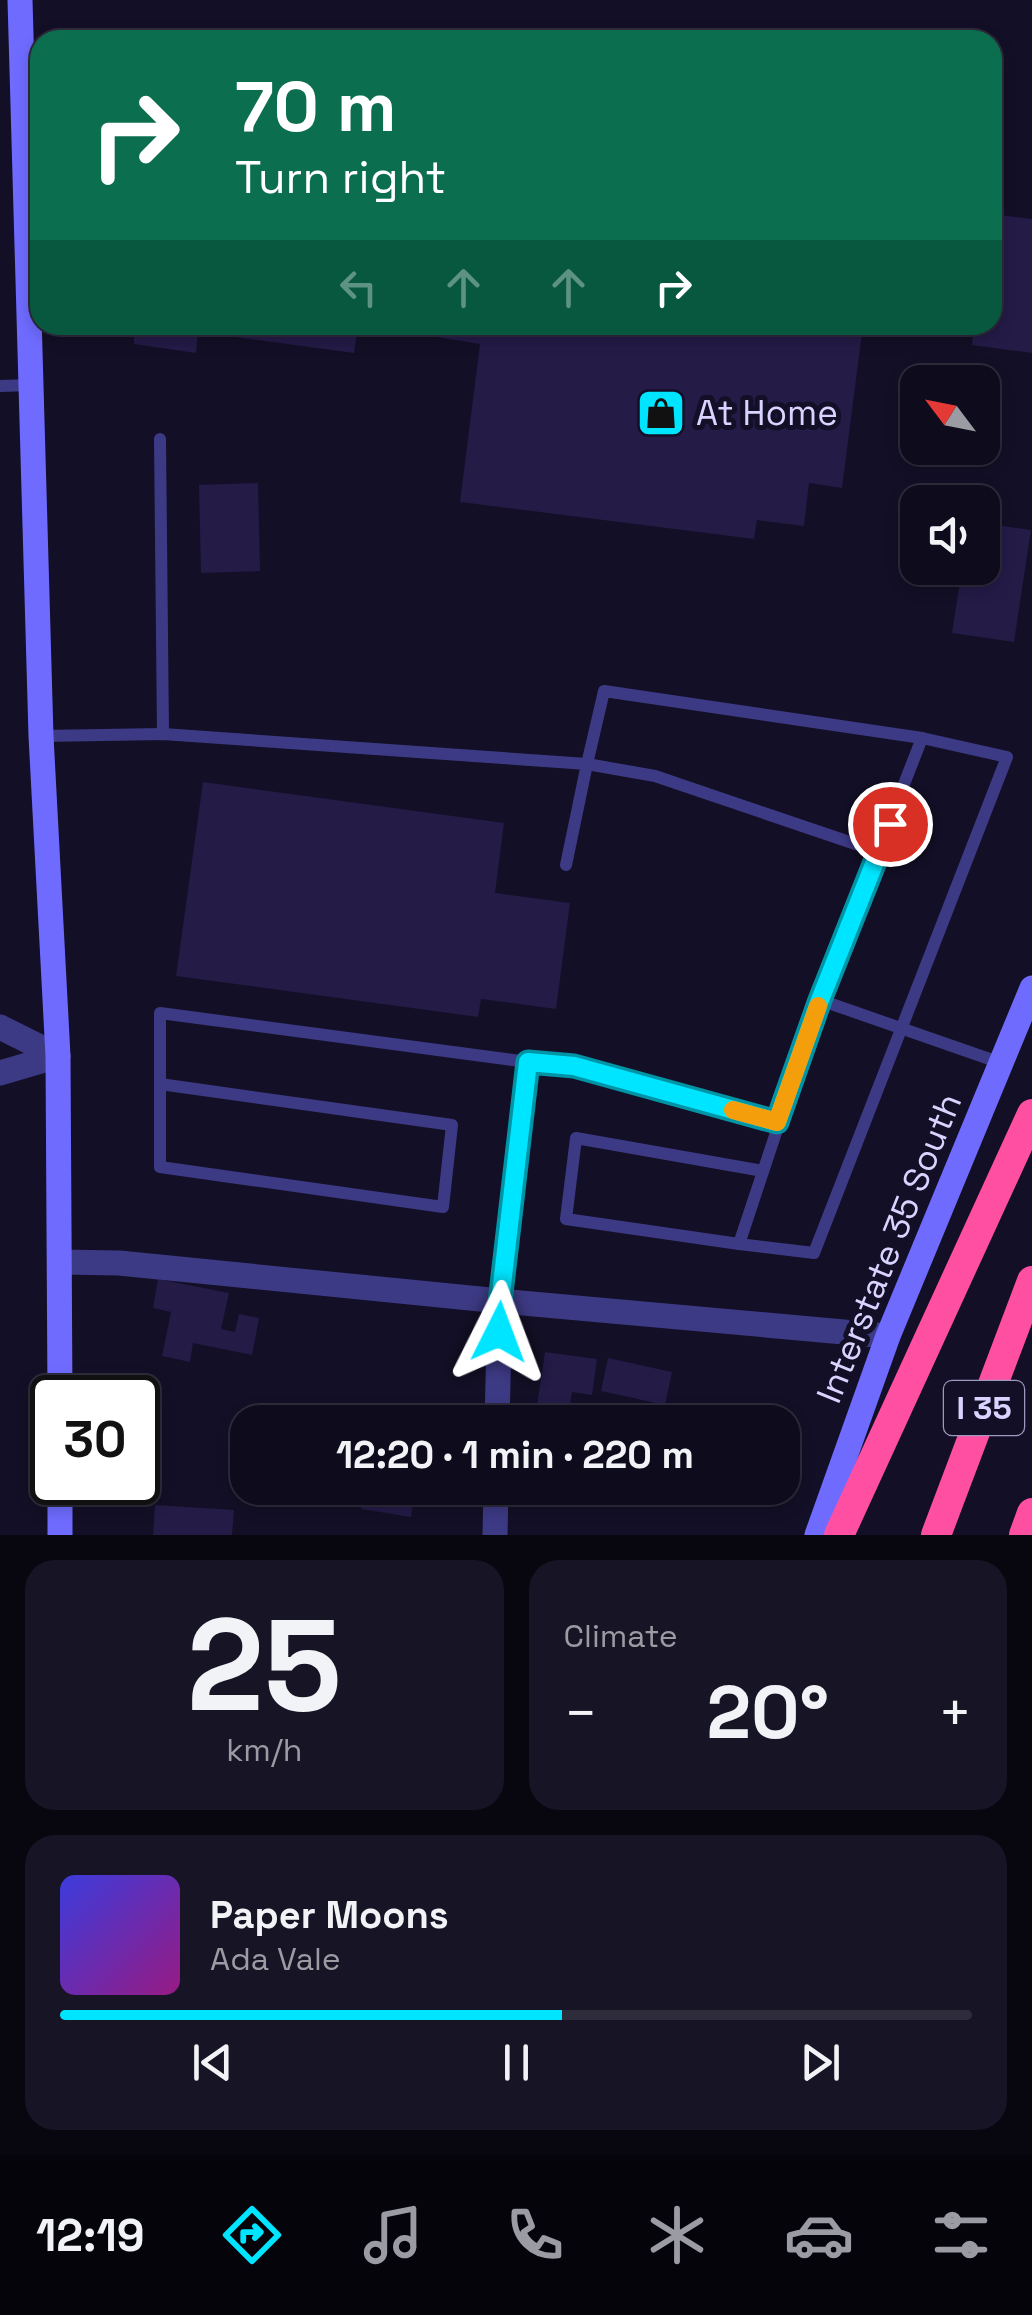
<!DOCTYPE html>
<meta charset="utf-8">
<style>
:root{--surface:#0e0b1c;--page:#171425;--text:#f1f3f6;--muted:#9b9ba3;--line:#2e2b3b;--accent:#00e5ff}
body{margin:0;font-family:"Space Grotesk",sans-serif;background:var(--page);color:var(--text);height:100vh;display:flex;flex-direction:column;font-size:38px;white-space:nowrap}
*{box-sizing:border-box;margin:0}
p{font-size:32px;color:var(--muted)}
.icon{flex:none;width:55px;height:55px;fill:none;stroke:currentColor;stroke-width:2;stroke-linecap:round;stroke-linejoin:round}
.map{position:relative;height:1535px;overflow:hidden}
.details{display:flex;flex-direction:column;gap:25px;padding:25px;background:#08060f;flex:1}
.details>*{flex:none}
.banner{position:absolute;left:30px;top:30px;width:972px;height:305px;border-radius:30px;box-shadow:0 5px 15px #0003,0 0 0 2px var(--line);background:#0b6e4f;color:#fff;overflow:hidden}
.needle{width:65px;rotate:302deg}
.controls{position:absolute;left:900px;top:365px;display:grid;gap:20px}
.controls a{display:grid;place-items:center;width:100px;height:100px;border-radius:20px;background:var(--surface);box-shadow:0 5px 15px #0003,0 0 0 2px var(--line);font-size:50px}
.speed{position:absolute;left:30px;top:1375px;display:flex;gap:20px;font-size:50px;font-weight:700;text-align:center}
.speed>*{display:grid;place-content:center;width:130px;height:130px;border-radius:50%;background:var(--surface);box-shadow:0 5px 15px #0003,0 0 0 2px var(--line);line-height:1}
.speed .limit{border:5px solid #111;border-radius:15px;background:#fff;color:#111}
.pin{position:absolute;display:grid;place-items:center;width:85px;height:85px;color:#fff;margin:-42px;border:5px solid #fff;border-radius:50%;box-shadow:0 2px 10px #0007}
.me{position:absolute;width:110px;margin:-55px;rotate:3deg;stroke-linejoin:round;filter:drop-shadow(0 0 8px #0008)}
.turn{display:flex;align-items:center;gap:35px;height:210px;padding:0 40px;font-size:45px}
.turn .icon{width:130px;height:130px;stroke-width:2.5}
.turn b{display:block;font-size:70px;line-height:85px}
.lanes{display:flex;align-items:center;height:95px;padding:0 40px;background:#0003;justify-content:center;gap:50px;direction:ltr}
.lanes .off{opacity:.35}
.big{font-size:75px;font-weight:600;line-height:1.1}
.details .card{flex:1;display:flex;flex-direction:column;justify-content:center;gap:15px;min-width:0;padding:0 35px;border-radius:30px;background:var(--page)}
.details .dial{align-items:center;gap:0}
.dial b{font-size:130px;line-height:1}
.song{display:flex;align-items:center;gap:30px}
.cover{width:120px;height:120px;border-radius:15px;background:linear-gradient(135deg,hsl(240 70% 55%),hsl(310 70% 35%))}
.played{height:10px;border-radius:5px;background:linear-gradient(90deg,var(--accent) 55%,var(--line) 55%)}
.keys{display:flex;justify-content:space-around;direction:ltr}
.heat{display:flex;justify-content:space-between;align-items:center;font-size:55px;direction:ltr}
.details .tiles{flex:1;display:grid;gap:25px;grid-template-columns:1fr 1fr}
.card:last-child{grid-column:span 2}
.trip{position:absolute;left:230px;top:1405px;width:570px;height:100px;border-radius:30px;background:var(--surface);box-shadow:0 5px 15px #0003,0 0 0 2px var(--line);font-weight:600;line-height:100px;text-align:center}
.menu{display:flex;height:160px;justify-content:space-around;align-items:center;background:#06040b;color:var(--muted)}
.menu .icon{width:70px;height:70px}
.menu .current{color:var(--accent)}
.menu b{font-size:45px;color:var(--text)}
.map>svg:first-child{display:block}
</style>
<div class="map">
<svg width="1032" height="1535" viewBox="0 0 1032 1535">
<rect width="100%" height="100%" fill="#130f26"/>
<!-- building -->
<g fill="#241b47">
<polygon points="992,214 1032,219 1032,353 972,345 974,325 992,325"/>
<polygon points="134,325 358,325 354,353 198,332 196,353 134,344"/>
<polygon points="362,325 863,325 842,488 809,483 804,526 757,520 754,539 460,502 480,344"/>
<polygon points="258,483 260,571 201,573 199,485"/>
<polygon points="982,523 1031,530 1014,642 952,633 962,568 982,568"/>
<polygon points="203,782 504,823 495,893 570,903 556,1009 481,999 478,1017 176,976"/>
<polygon points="158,1279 229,1293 221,1329 235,1332 239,1314 259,1318 252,1355 193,1343 190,1362 162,1356 171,1312 153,1308"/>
<polygon points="545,1352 597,1359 592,1395 572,1392 568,1417 536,1412"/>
<polygon points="608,1358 672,1372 665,1405 601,1391"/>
<polygon points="364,1488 415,1488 411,1517 361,1509"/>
<polygon points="155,1505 234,1510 232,1535 153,1535"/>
</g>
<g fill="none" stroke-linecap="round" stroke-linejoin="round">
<!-- lane -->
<g stroke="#3d3a85" stroke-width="12">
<polyline points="0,386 31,385"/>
<polyline points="160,439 163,734"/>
<polyline points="41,736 163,734 587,764 566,865"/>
<polyline points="879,852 655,776 587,764 604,691 922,738 820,1000 1001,1063"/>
<polyline points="160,1084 452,1125 443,1207 160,1167 160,1013 528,1062"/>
<polyline points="763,1171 576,1138 566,1219 739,1244 820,1000"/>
<polyline points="739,1244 814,1253 1007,757 922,738"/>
<polyline points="500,1301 528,1062 574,1066 777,1122"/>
</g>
<!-- street -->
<g stroke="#3d3a85" stroke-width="25">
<polyline points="0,1027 58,1056"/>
<polyline points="0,1073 58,1056"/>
<polyline points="61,1262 119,1263 500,1301 888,1336"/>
<polyline points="497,1422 500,1301"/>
<polyline points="495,1535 496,1488"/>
</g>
<!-- secondary -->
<g stroke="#6f6bff" stroke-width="25">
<polyline points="20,0 41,736 58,1056 60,1398"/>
<polyline points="60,1482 60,1535"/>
<polyline points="817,1535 888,1336 1032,988"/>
</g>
<!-- highway -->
<g stroke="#ff4fa3" stroke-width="30">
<polyline points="839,1535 1032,1114"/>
<polyline points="936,1535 1032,1281"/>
<polyline points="1024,1535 1032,1513"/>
</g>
</g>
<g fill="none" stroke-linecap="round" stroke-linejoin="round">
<!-- route casing -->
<g stroke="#0095a6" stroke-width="25">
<polyline id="route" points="499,1332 500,1302 528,1062 574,1066 777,1122 820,1000 890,824"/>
</g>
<!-- route -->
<use href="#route" stroke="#00e5ff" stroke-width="18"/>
<!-- slow -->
<polyline stroke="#f59e0b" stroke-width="18" points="733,1110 777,1122 818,1006"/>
</g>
<!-- icons -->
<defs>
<g id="shop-square" transform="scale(2.5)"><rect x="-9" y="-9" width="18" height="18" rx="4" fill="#00e5ff" stroke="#130f26"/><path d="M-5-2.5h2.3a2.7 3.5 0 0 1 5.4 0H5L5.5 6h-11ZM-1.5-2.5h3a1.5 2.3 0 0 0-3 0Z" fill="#111"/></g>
</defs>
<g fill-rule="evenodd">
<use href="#shop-square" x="661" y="413"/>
</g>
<g text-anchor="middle" stroke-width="10" stroke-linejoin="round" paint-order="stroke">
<!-- shield labels -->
<rect fill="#130f26" stroke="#9e99be" stroke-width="2.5" x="944" y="1381" width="80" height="54" rx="8"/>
<g font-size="32" font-weight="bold" fill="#d9d4ff">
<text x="984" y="1419">I 35</text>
</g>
<!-- poi labels -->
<g font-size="35" fill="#d9d4ff" stroke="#130f26" text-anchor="start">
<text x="696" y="425">At Home</text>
</g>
<!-- street labels -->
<g font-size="35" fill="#d9d4ff" stroke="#130f26">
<text transform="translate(889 1248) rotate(-68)" y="12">Interstate 35 South</text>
</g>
</g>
</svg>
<div class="controls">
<a><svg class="needle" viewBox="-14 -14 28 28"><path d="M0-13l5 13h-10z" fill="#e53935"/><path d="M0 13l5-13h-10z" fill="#9b9ba3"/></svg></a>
<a><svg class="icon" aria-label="sound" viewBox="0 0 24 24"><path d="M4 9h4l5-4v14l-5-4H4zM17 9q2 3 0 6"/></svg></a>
</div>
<div class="speed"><div class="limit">30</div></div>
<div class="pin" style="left:890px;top:824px;background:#d93025"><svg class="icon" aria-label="arrive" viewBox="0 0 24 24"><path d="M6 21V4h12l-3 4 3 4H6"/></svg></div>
<svg class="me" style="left:499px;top:1332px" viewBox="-20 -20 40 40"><path d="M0-17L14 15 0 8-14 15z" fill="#00e5ff" stroke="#fff" stroke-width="4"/></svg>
<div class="trip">12:20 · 1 min · 220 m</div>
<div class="banner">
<div class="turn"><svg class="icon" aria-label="right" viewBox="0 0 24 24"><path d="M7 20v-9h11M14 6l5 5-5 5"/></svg><div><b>70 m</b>Turn right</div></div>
<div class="lanes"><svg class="icon off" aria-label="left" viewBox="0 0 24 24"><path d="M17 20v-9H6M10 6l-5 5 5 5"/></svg><svg class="icon off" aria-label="ahead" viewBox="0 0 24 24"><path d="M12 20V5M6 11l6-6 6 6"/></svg><svg class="icon off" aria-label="ahead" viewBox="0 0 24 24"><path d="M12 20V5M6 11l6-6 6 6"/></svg><svg class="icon" aria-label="right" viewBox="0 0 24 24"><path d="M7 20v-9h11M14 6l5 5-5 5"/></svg></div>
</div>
</div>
<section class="details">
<div class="tiles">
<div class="card dial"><b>25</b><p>km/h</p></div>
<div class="card"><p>Climate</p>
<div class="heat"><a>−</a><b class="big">20°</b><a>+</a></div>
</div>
<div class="card">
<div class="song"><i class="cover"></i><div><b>Paper Moons</b><p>Ada Vale</p></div></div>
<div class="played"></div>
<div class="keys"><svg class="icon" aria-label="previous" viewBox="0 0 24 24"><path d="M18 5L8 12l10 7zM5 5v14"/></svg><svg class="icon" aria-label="pause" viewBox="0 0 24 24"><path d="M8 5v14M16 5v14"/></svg><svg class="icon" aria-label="next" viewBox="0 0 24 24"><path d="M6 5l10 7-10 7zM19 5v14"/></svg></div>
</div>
</div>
</section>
<nav class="menu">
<b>12:19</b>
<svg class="icon current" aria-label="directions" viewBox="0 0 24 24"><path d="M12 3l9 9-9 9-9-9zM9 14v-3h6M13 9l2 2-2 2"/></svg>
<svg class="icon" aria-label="music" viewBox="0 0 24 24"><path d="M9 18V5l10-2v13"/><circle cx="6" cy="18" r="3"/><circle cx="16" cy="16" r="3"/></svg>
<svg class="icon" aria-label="phone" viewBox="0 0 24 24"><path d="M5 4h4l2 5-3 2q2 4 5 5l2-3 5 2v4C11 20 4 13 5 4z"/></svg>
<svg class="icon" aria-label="climate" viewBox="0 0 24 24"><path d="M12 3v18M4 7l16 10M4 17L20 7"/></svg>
<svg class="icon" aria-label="car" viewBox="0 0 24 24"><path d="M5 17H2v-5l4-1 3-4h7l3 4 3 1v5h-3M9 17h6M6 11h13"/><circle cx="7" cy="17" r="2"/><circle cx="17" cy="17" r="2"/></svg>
<svg class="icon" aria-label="filters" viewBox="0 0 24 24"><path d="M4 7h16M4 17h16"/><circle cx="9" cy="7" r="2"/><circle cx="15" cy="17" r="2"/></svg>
</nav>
